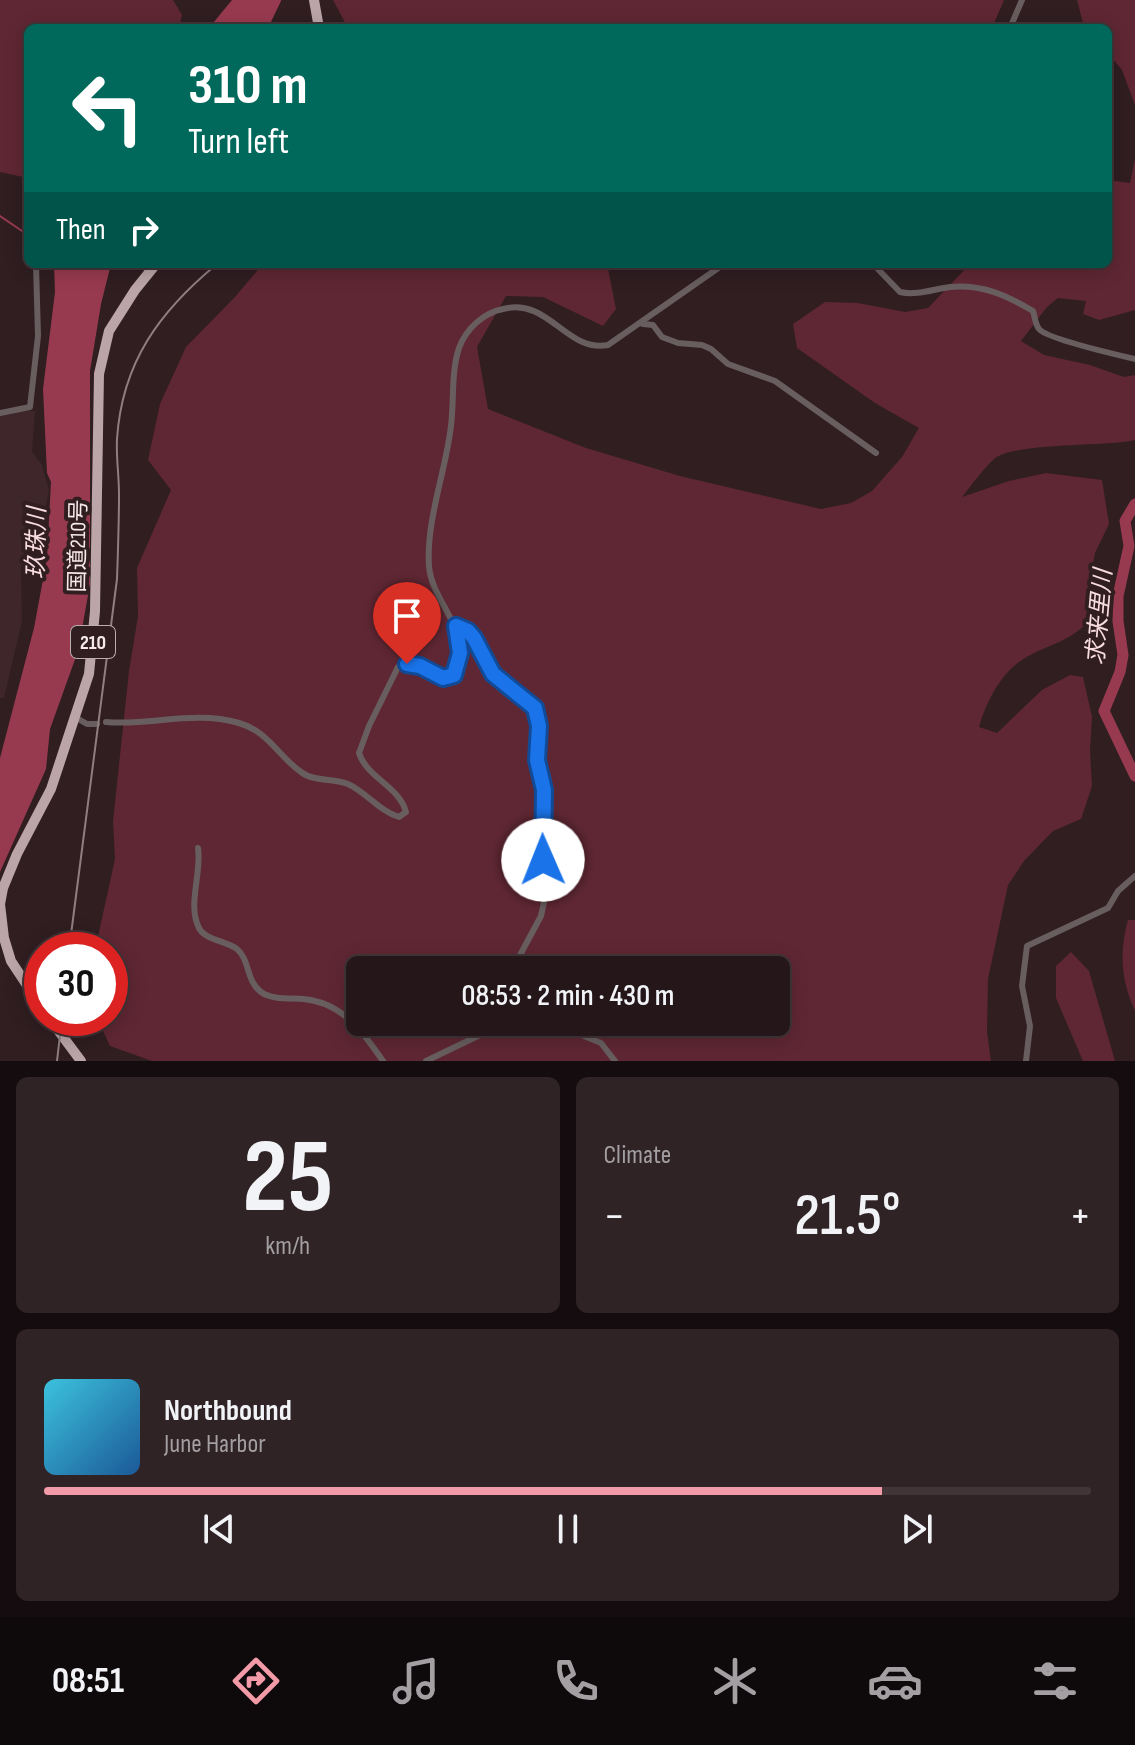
<!DOCTYPE html>
<meta charset="utf-8">
<style>
:root{--surface:#241619;--page:#302326;--text:#f1f3f6;--muted:#a39fa2;--line:#413538;--accent:#f39aa8}
body{margin:0;font-family:"Sofia Sans Condensed","Noto Sans JP",sans-serif;background:var(--page);color:var(--text);height:100vh;display:flex;flex-direction:column;font-size:30px;white-space:nowrap}
*{box-sizing:border-box;margin:0}
p{font-size:26px;color:var(--muted)}
.icon{flex:none;width:44px;height:44px;fill:none;stroke:currentColor;stroke-width:2;stroke-linecap:round;stroke-linejoin:round}
.map{position:relative;height:1061px;overflow:hidden}
.drawer{display:flex;flex-direction:column;gap:16px;padding:16px;background:#140c0e;flex:1}
.drawer>*{flex:none}
.banner{position:absolute;left:24px;top:24px;width:1088px;height:244px;border-radius:12px;box-shadow:0 4px 20px #0003,0 0 0 2px var(--line);background:#00695c;color:#fff;overflow:hidden}
.speed{position:absolute;left:24px;top:932px;display:flex;gap:16px;font-size:40px;font-weight:700;text-align:center}
.speed>*{display:grid;place-content:center;width:104px;height:104px;border-radius:50%;background:var(--surface);box-shadow:0 4px 20px #0003,0 0 0 2px var(--line);line-height:1}
.speed .limit{border:12px solid #d22;background:#fff;color:#111}
.pin{position:absolute;display:grid;place-items:center;width:68px;height:68px;color:#fff;margin:-82px -34px;border-radius:50% 50% 50% 0;rotate:-45deg;box-shadow:0 0 8px #0007}
.pin .icon{rotate:45deg}
.me{position:absolute;width:88px;margin:-44px;rotate:359deg;stroke-linejoin:round;filter:drop-shadow(0 0 6px #0008)}
.turn{display:flex;align-items:center;gap:28px;height:168px;padding:0 32px;font-size:36px}
.turn .icon{width:104px;height:104px;stroke-width:2.5}
.turn b{display:block;font-size:56px;line-height:68px}
.then{display:flex;align-items:center;height:76px;padding:0 32px;background:#0003;gap:16px;font-size:30px}
.big{font-size:60px;font-weight:600;line-height:1.1}
.drawer .tile{flex:1;display:flex;flex-direction:column;justify-content:center;gap:12px;min-width:0;padding:0 28px;border-radius:12px;background:var(--page)}
.drawer .dial{align-items:center;gap:0}
.dial b{font-size:104px;line-height:1}
.song{display:flex;align-items:center;gap:24px}
.cover{width:96px;height:96px;border-radius:12px;background:linear-gradient(135deg,hsl(190 70% 55%),hsl(210 70% 35%))}
.played{height:8px;border-radius:4px;background:linear-gradient(90deg,var(--accent) 80%,var(--line) 80%)}
.keys{display:flex;justify-content:space-around;direction:ltr}
.heat{display:flex;justify-content:space-between;align-items:center;font-size:44px;direction:ltr}
.drawer .tiles{flex:1;display:grid;gap:16px;grid-template-columns:1fr 1fr}
.tile:last-child{grid-column:span 2}
.trip{position:absolute;left:346px;top:956px;width:444px;height:80px;border-radius:12px;background:var(--surface);box-shadow:0 4px 20px #0003,0 0 0 2px var(--line);font-weight:600;line-height:80px;text-align:center}
.tabs{display:flex;height:128px;justify-content:space-around;align-items:center;background:#0e090a;color:var(--muted)}
.tabs .icon{width:56px;height:56px}
.tabs .selected{color:var(--accent)}
.tabs b{font-size:36px;color:var(--text)}
.map>svg:first-child{display:block}
</style>
<div class="map">
<svg width="1135" height="1061" viewBox="0 0 1135 1061">
<rect width="100%" height="100%" fill="#301e21"/>
<!-- built -->
<polygon fill="#3e262a" points="0,411 35,411 32,452 42,465 49,490 38,549 21,567 22,621 4,698 0,698"/>
<!-- green -->
<g fill="#5f2733" fill-rule="evenodd">
<polygon points="0,0 173,0 182,15 179,28 28,28 28,178 0,172"/>
<polygon points="333,0 1004,0 992,28 348,28"/>
<polygon points="1077,0 1135,0 1135,105 1122,70 1108,53 1108,28 1087,28 1083,23"/>
<path d="M1135,159V310L1099,320L1083,314L1086,301L1058,298L1047,307L1021,341L1044,355L1090,365L1124,377L1135,375V440C1105,447 1014,442 994,459C982,470 972,485 962,497L1009,481L1046,473L1102,480L1109,524L1095,553L1089,582L1087,623C1066,644 1045,645 1022,660C1000,674 986,703 979,727L997,733L1042,690L1070,675L1083,677L1092,717L1090,750L1092,786L1081,819L1053,831L1024,861L1008,885L988,979L987,1032L991,1061H152L110,1046L97,1018H110V950H95L115,859L113,821L129,671L138,616L137,568L171,490L148,460L160,404L186,347L234,298L263,264H607L616,309L603,326L543,297L506,296L477,347L488,409L586,448L680,476L821,509L851,503L872,491L902,457L919,428L875,403L797,348L793,324L825,302L858,303L905,312L928,308L970,264H1108V180L1130,183ZM360,970H776V1022H360Z"/>
<path d="M1128,920H1135V1011C1121,980 1119,953 1128,920Z"/>
<polygon points="1071,952 1089,971 1115,1061 1083,1061 1056,998 1056,966"/>
</g>
<!-- water -->
<g fill="#983a4f">
<polygon points="232,0 281,0 281,1 268,28 209,28"/>
<polygon points="54,264 111,264 101,304 90,371 90,584 78,651 50,729 46,769 0,872 0,758 34,628 47,558 51,482 47,473 43,389 55,292"/>
</g>
<g fill="none" stroke-linecap="round" stroke-linejoin="round">
<!-- stream -->
<polyline stroke="#983a4f" stroke-width="2" points="0,216 28,235"/>
<!-- river -->
<polyline stroke="#983a4f" stroke-width="11" points="1135,504 1125,521 1129,546 1118,596 1118,621 1123,655 1120,672 1104,711 1135,776"/>
<!-- minor -->
<g stroke="#685e60" stroke-width="6">
<polyline points="1010,28 1022,0"/>
<polyline points="131,264 151,269"/>
<path d="M873,264L900,292C916,296 934,289 950,287C982,284 1006,295 1033,311C1035,317 1035,324 1039,329C1047,339 1118,355 1135,359"/>
<polyline points="643,324 653,325 662,337 678,343 702,345 711,349 728,364 775,381 876,453"/>
<polyline points="0,413 30,407 38,336 36,264"/>
<polyline points="456,626 468,631 474,638 493,674 535,708 539,726 537,760 544,790 544,808 542,825 544,902 541,916 519,957 516,970"/>
<polyline points="75,717 87,724 97,724"/>
<path d="M106,722C151,726 194,710 239,723C268,731 278,756 301,772C314,782 333,778 348,784C366,792 379,811 399,817L406,812C399,786 367,778 359,753L369,726L398,667L413,664L443,678L454,675C477,633 432,605 429,566C426,523 444,476 450,433C455,405 450,376 459,348C466,329 483,313 503,309C549,297 566,353 608,345L724,264"/>
<path d="M198,848C202,873 187,905 199,928C205,940 227,941 237,949C250,960 246,981 261,992C272,1000 290,998 303,999C342,1002 363,1032 383,1061"/>
<polyline points="550,1022 601,1043 615,1061"/>
<polyline points="426,1061 507,1022"/>
<polyline points="1026,1061 1030,1026 1022,986 1027,946 1108,908 1118,891 1135,876"/>
</g>
<!-- trunk -->
<g stroke="#bba5a8" stroke-width="10">
<polyline points="314,0 319,28"/>
<polyline points="42,1008 11,961 4,938 0,904 3,888 17,854 51,789 89,674 95,611 99,374 109,331 135,290 156,264"/>
<polyline points="49,1018 81,1061"/>
</g>
<!-- rail -->
<g stroke="#8f7f82" stroke-width="2">
<path d="M69,950L117,579C118,551 119,522 119,494C119,475 116,457 117,439C122,362 160,311 217,264"/>
<polyline points="57,1061 62,1018"/>
</g>
</g>
<g fill="none" stroke-linecap="round" stroke-linejoin="round">
<!-- route casing -->
<g stroke="#114b97" stroke-width="20">
<polyline id="route" points="407,664 420,666 443,678 454,675 460,653 456,626 468,631 474,638 493,674 535,708 539,726 537,760 544,790 543,860"/>
</g>
<!-- route -->
<use href="#route" stroke="#1a73e8" stroke-width="14"/>
</g>
<g text-anchor="middle" stroke-width="8" stroke-linejoin="round" paint-order="stroke">
<!-- shield labels -->
<rect fill="#301e21" stroke="#bbacae" stroke-width="2" x="71" y="626" width="44" height="32" rx="6"/>
<g font-size="20" font-weight="bold" fill="#f6e9eb">
<text x="93" y="649">210</text>
</g>
<!-- street labels -->
<g font-size="22" fill="#f6e9eb" stroke="#301e21">
<text transform="translate(77 546) rotate(-89)" y="8">国道210号</text>
</g>
<!-- water labels -->
<g font-size="24" font-style="italic" fill="#f8dce0" stroke="#301e21">
<text transform="translate(36 543) rotate(-89)" y="8">玖珠川</text>
<text transform="translate(1099 617) rotate(-85)" y="8">求来里川</text>
</g>
</g>
</svg>
<div class="speed"><div class="limit">30</div></div>
<div class="pin" style="left:407px;top:664px;background:#d93025"><svg class="icon" aria-label="arrive" viewBox="0 0 24 24"><path d="M6 21V4h12l-3 4 3 4H6"/></svg></div>
<svg class="me" style="left:543px;top:860px" viewBox="-20 -20 40 40"><circle r="19" fill="#fff"/><path d="M0-13L10 11 0 6-10 11z" fill="#1a73e8"/></svg>
<div class="trip">08:53 · 2 min · 430 m</div>
<div class="banner">
<div class="turn"><svg class="icon" aria-label="left" viewBox="0 0 24 24"><path d="M17 20v-9H6M10 6l-5 5 5 5"/></svg><div><b>310 m</b>Turn left</div></div>
<div class="then">Then<svg class="icon" aria-label="right" viewBox="0 0 24 24"><path d="M7 20v-9h11M14 6l5 5-5 5"/></svg></div>
</div>
</div>
<section class="drawer">
<div class="tiles">
<div class="tile dial"><b>25</b><p>km/h</p></div>
<div class="tile"><p>Climate</p>
<div class="heat"><a>−</a><b class="big">21.5°</b><a>+</a></div>
</div>
<div class="tile">
<div class="song"><i class="cover"></i><div><b>Northbound</b><p>June Harbor</p></div></div>
<div class="played"></div>
<div class="keys"><svg class="icon" aria-label="previous" viewBox="0 0 24 24"><path d="M18 5L8 12l10 7zM5 5v14"/></svg><svg class="icon" aria-label="pause" viewBox="0 0 24 24"><path d="M8 5v14M16 5v14"/></svg><svg class="icon" aria-label="next" viewBox="0 0 24 24"><path d="M6 5l10 7-10 7zM19 5v14"/></svg></div>
</div>
</div>
</section>
<nav class="tabs">
<b>08:51</b>
<svg class="icon selected" aria-label="directions" viewBox="0 0 24 24"><path d="M12 3l9 9-9 9-9-9zM9 14v-3h6M13 9l2 2-2 2"/></svg>
<svg class="icon" aria-label="music" viewBox="0 0 24 24"><path d="M9 18V5l10-2v13"/><circle cx="6" cy="18" r="3"/><circle cx="16" cy="16" r="3"/></svg>
<svg class="icon" aria-label="phone" viewBox="0 0 24 24"><path d="M5 4h4l2 5-3 2q2 4 5 5l2-3 5 2v4C11 20 4 13 5 4z"/></svg>
<svg class="icon" aria-label="climate" viewBox="0 0 24 24"><path d="M12 3v18M4 7l16 10M4 17L20 7"/></svg>
<svg class="icon" aria-label="car" viewBox="0 0 24 24"><path d="M5 17H2v-5l4-1 3-4h7l3 4 3 1v5h-3M9 17h6M6 11h13"/><circle cx="7" cy="17" r="2"/><circle cx="17" cy="17" r="2"/></svg>
<svg class="icon" aria-label="filters" viewBox="0 0 24 24"><path d="M4 7h16M4 17h16"/><circle cx="9" cy="7" r="2"/><circle cx="15" cy="17" r="2"/></svg>
</nav>
